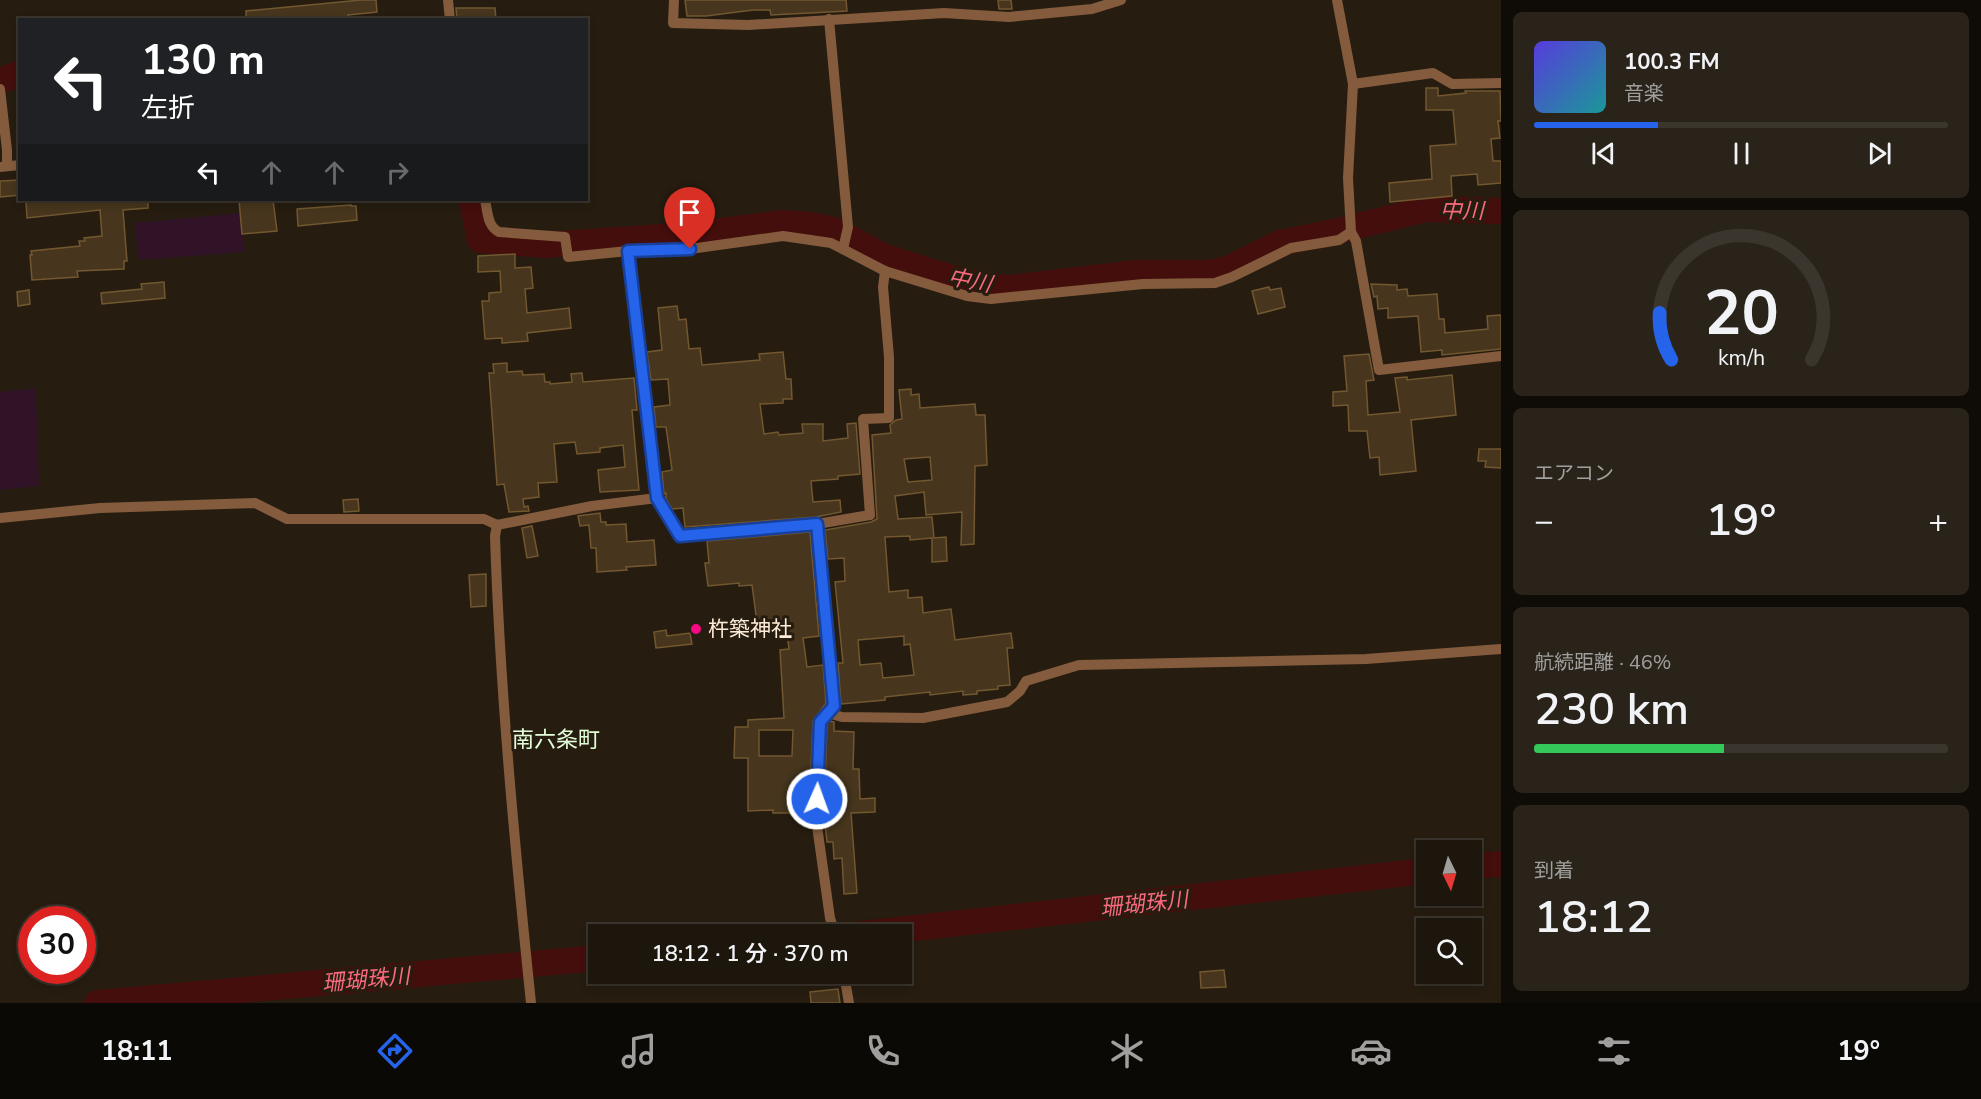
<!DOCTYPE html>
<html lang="ja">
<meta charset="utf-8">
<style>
:root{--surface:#1c160c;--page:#29231a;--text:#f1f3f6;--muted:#a09f9d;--line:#3a352d;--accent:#2563eb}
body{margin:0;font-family:"Nunito Sans","Noto Sans JP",sans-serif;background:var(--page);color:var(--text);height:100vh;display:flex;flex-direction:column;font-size:22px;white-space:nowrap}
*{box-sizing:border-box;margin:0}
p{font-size:20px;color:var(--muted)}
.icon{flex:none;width:33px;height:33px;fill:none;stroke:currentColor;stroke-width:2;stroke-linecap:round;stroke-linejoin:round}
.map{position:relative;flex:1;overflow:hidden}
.side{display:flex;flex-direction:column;gap:12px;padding:12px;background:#0f0c07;width:480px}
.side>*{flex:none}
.guide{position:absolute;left:18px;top:18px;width:570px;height:183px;border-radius:0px;box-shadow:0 3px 9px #0003,0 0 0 2px var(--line);background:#202124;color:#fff;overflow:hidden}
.needle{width:39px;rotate:175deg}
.tools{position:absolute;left:1416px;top:840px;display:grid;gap:12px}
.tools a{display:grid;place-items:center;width:66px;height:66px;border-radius:0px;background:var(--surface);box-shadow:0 3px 9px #0003,0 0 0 2px var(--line);font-size:30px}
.speed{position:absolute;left:18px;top:906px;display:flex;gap:12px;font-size:30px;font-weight:700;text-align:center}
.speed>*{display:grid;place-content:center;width:78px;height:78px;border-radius:50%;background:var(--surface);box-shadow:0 3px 9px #0003,0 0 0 2px var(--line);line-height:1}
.speed .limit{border:9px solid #d22;background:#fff;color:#111}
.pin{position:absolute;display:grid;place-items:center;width:51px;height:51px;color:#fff;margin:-62px -26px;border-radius:50% 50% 50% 0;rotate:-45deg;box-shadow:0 0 6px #0007}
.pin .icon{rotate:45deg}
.me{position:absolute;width:66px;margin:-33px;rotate:2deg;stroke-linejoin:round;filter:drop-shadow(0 0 4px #0008)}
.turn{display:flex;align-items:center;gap:21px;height:126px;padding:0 24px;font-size:27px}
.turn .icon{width:78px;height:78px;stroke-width:2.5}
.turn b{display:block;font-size:42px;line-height:51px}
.lanes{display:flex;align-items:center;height:57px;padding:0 24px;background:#0003;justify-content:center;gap:30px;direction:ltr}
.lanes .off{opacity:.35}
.big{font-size:45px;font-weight:600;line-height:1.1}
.side .card{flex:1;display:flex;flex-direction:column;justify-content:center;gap:9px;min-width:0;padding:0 21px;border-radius:9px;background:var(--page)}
.side .dial{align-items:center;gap:0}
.dial svg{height:156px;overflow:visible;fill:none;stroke:var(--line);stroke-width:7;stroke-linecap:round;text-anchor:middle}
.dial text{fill:var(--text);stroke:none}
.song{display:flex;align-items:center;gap:18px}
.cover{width:72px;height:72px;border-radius:9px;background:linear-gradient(135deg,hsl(250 70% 55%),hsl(180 70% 35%))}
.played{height:6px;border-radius:3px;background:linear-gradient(90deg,var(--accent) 30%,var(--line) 30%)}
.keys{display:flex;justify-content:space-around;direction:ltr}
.heat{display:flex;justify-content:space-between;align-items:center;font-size:33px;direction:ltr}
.charge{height:9px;border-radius:4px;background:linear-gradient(90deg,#34c759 46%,var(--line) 0)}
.trip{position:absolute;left:588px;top:924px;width:324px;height:60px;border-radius:0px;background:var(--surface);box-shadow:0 3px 9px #0003,0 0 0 2px var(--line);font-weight:600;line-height:60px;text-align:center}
.menu{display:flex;height:96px;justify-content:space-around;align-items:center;background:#0b0905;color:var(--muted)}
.menu .icon{width:42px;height:42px}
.menu .on{color:var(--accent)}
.menu b{font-size:27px;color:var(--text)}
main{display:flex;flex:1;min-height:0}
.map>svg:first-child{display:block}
</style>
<main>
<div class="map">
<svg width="1501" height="1003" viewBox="0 0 1501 1003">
<rect width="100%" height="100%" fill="#261d10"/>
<!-- green -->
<g fill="#301326">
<polygon points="242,213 245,252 139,260 134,223"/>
<polygon points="36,388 39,486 0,490 0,392"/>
</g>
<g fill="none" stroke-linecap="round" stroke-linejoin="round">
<!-- river -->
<g stroke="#440e0c" stroke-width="26">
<polyline points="0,81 20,73"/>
<polyline points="472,200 480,240 546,245 689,235 782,223 811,225 834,230 885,257 955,279 984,286 1011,288 1135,273 1208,273 1227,269 1280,243 1338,231 1426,209 1501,211"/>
<polyline points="1472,866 1501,864"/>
<polyline points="861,934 1426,871"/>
<polyline points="97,1003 598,958"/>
</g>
</g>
<!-- building -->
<g fill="#47361d" stroke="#725730" stroke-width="1.5" fill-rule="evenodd">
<polygon points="361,0 376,0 377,12 348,15 348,18 332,19 332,17 246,20 246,11"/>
<polygon points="685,0 846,0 847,11 771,15 770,10 753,10 706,16 687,16"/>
<polygon points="998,0 1011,0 1012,9 999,9"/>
<polygon points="456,8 495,8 496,20 457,20"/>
<polygon points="1426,88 1438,88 1438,96 1466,93 1465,91 1500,91 1501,121 1498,121 1500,138 1491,139 1493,161 1501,161 1501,183 1478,185 1477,174 1451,176 1452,196 1390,202 1389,183 1432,179 1430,146 1456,144 1453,110 1426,110"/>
<polygon points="20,180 20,195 0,197 0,181"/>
<polygon points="52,200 148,200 148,208 123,210 127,261 124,261 124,269 77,271 78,277 32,280 30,255 32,255 31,251 80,246 79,241 85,241 84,238 102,236 100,210 27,218 26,202"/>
<polygon points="239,200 273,200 277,231 242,234"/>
<polygon points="351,205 351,206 356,206 357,220 298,226 297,209"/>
<polygon points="515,254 515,268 531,267 533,288 525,289 527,313 569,308 571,328 527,333 528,341 502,343 502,338 485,339 482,301 489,301 489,293 501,292 500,271 478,272 478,256"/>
<polygon points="164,282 165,298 102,304 101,293 142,289 141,284"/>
<polygon points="1371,284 1397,285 1397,290 1407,289 1408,296 1437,294 1439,319 1444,319 1445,333 1488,329 1487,316 1501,315 1501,349 1442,355 1442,350 1421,352 1418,316 1388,318 1388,308 1378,309 1377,296 1374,297"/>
<polygon points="1269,287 1270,290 1281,288 1285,307 1258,314 1252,291"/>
<polygon points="29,290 30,304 18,306 17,292"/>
<polygon points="677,306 679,320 686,319 689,349 700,348 702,365 760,360 759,354 783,352 786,379 791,379 792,399 783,399 783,403 760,404 764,434 778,432 779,435 803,433 802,424 823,424 823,441 848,438 847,424 856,423 860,474 838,476 838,479 811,481 813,502 840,500 841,512 816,517 685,527 683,508 672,509 666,499 666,493 664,494 662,472 672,470 666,427 656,427 654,407 670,405 668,379 651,380 647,352 662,350 658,308"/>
<polygon points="1369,354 1374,380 1366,381 1368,415 1400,412 1395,378 1407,377 1407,380 1452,375 1456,415 1411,420 1416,471 1380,475 1379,457 1370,458 1367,431 1349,431 1348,405 1333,406 1333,392 1347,391 1344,356"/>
<polygon points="507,363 507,372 522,371 523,375 544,374 545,382 550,382 550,384 572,382 571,374 582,373 583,382 634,378 637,410 632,410 639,490 600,492 598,470 625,467 623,445 600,448 600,452 577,454 575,442 554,444 557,482 538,483 539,497 523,499 524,507 528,506 529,511 509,512 504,484 497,485 489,373 494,373 493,364"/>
<path d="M911,389V395L919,394L920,408L975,404L976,415H985L987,465L975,466L974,544L961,545L962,512L926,515L924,492L895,496L898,519L932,517L934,538L946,537L947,561L932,562V538L910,540V536L885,537L889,592L908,590V598L922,597L923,613L951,609L955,640L1011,633L1013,648H1007L1010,685L998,686V689L977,691V694L963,695V691L930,695V692L885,697V700L841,704L838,663H843L835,582L845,581L844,558L828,559L825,530L871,522L877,519L872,435L891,433L890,425L896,420L902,419L899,390ZM930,457L932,480L908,482L904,459ZM904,636V645L910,644L914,675L883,678L881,663L860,665L858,640Z"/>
<polygon points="1479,449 1501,449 1501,468 1485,467 1486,461 1478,461"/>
<polygon points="358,499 359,511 344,512 343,500"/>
<polygon points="600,513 601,522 606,522 606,525 626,524 627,542 654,540 656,565 626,567 627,570 597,572 596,548 591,548 589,525 580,526 578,516"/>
<polygon points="532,526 538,556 527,558 522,528"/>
<path d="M810,532L819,636L803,638L807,667L823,665L826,703L813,721L809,813H773V810L748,811V758H734L735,727H748V720L784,718L780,650L789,649L786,626L758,630L752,585L739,586V583L708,586L705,563H709L707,541ZM759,730H793L792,756H759Z"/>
<polygon points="486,574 486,606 471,607 469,575"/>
<polygon points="666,630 667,636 690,633 692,644 656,648 654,632"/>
<polygon points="830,721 834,722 834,731 854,732 853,769 859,769 860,799 875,798 875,812 851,813 857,893 844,894 842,858 834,859 833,842 827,842 824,815 827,724"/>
<polygon points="1224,970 1226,987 1201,988 1200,972"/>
<polygon points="838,989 840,1003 811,1003 810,992"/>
</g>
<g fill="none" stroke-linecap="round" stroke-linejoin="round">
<!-- street -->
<g stroke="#845c3d" stroke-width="10">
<polyline points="448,0 450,20"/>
<polyline points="674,0 673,23 748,25 944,13 1009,17 1092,9 1121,0"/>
<polyline points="1337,0 1353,84 1348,178 1351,232 1356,241 1379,370 1501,356"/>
<polyline points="829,19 848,227 843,249"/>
<polyline points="1353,84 1433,73 1452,84 1501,83"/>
<polyline points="0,89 7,150 7,166"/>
<polyline points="0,167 20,165"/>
<path d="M485,200C488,212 487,226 499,232L565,237L568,257L628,251L690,249L783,236L831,243L885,271L967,296L991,299L1143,284L1215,283L1232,277L1291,248L1339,240L1351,232"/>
<polyline points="628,251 657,498 680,536 817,524 870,515 863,419 889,418 889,357 883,287 885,271"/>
<polyline points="0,518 100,508 255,503 287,519 484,519 497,525 592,506 657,498"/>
<polyline points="817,524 834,706 820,721 816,819 830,918 835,934"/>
<path d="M497,525L495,536C500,692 515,848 531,1003"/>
<polyline points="828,713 842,717 923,718 1007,702 1020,691 1026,681 1079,665 1366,659 1501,649"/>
<polyline points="844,974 849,1003"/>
</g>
</g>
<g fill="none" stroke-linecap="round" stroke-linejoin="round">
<!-- route casing -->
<g stroke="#184099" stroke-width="15">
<polyline id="route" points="690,249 628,251 657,498 680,536 817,524 834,706 820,722 817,799"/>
</g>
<!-- route -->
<use href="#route" stroke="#2563eb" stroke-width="10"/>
</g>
<!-- markers -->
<circle fill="#f70a81" stroke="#261d10" stroke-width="2" cx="696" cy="629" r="6"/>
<g text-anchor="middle" stroke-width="6" stroke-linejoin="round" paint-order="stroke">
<!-- poi labels -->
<g font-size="21" fill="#feebd7" stroke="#261d10" text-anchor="start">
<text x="708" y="636">杵築神社</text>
</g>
<!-- water labels -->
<g font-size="22" font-style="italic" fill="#fa697d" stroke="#261d10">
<text transform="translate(1462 210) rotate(1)" y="8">中川</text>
<text transform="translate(970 280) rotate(11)" y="8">中川</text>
<text transform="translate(1144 903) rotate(-6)" y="8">珊瑚珠川</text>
<text transform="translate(366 979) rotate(-5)" y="8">珊瑚珠川</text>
</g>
<!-- neighbourhood labels -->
<g font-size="22" fill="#e2fed9" stroke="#261d10">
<text x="556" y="747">南六条町</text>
</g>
</g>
</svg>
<div class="tools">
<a><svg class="needle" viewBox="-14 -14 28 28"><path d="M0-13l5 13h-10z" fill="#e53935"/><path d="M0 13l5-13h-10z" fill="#a09f9d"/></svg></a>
<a><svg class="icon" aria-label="search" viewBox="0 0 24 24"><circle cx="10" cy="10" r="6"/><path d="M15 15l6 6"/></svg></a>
</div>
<div class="speed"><div class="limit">30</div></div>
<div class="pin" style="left:690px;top:249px;background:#d93025"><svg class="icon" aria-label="arrive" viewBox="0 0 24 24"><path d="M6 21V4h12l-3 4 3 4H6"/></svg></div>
<svg class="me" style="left:817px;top:799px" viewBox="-20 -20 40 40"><circle r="17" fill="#2563eb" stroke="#fff" stroke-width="3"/><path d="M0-11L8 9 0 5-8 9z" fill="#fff"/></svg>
<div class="trip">18:12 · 1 分 · 370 m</div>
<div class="guide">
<div class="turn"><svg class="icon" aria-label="left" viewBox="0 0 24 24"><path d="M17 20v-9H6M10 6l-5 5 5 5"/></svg><div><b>130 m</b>左折</div></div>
<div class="lanes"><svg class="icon" aria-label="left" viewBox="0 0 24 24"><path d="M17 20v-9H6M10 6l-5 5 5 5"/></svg><svg class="icon off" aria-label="ahead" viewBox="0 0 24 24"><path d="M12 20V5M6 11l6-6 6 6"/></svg><svg class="icon off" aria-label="ahead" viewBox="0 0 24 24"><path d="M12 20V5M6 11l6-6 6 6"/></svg><svg class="icon off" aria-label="right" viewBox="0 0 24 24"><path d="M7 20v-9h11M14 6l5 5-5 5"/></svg></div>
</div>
</div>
<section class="side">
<div class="card">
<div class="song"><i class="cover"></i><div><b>100.3 FM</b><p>音楽</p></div></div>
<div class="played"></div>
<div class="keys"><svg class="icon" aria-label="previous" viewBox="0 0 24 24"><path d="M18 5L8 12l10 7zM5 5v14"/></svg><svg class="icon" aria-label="pause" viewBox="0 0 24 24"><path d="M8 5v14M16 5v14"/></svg><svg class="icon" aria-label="next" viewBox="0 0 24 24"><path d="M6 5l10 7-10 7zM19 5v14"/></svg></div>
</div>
<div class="card dial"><svg viewBox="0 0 100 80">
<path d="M14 69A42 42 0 1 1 86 69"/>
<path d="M14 69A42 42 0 0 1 8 45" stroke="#2563eb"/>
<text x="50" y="56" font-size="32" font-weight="700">20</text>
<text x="50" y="72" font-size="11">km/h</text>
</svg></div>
<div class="card"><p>エアコン</p>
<div class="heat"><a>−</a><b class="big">19°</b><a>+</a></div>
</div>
<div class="card"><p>航続距離 · 46%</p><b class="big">230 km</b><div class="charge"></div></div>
<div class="card"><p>到着</p><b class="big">18:12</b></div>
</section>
</main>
<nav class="menu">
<b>18:11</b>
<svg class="icon on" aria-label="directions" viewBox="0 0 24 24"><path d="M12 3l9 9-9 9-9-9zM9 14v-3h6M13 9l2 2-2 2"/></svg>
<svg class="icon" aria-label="music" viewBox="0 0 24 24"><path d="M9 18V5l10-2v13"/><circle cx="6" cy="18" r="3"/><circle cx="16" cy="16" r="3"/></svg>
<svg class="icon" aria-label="phone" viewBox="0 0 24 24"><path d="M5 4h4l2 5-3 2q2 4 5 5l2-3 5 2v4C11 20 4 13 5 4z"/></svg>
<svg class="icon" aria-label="climate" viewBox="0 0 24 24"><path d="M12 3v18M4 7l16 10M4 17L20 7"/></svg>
<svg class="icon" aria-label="car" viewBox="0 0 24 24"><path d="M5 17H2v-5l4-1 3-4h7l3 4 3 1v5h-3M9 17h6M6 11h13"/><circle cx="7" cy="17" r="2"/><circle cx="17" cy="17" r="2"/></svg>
<svg class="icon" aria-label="filters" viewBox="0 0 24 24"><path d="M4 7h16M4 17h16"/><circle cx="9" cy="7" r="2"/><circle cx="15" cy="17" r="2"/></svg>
<b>19°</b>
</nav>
